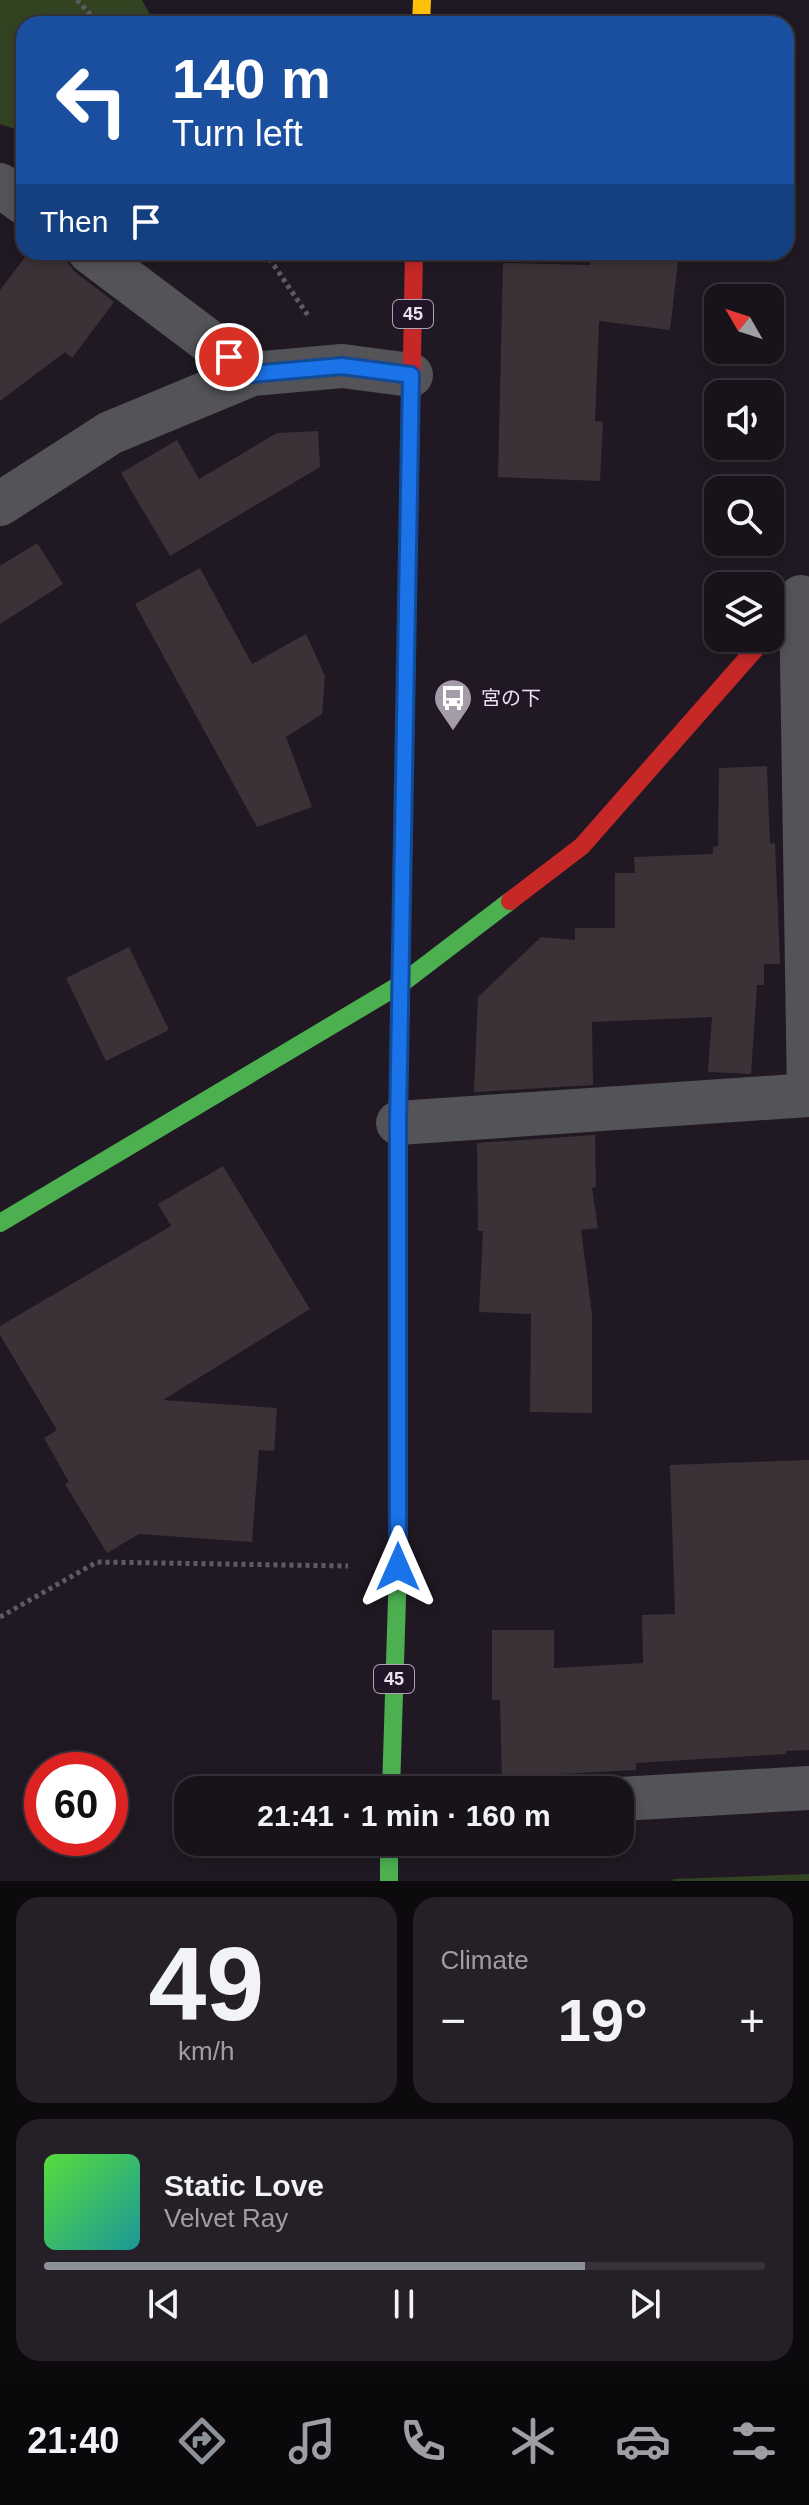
<!DOCTYPE html>
<meta charset="utf-8">
<style>
:root{--surface:#18131a;--page:#252027;--text:#f1f3f6;--muted:#9f9ea2;--line:#363239;--accent:#8c9099}
body{margin:0;font-family:Helvetica,"Noto Sans JP",sans-serif;background:var(--page);color:var(--text);height:100vh;display:flex;flex-direction:column;font-size:30px;white-space:nowrap}
*{box-sizing:border-box;margin:0}
p{font-size:26px;color:var(--muted)}
.icon{flex:none;width:44px;height:44px;fill:none;stroke:currentColor;stroke-width:2;stroke-linecap:round;stroke-linejoin:round}
.map{position:relative;height:1881px;overflow:hidden}
.panel{display:flex;flex-direction:column;gap:16px;padding:16px;background:#0d0a0e;flex:1}
.panel>*{flex:none}
.guide{position:absolute;left:16px;top:16px;width:778px;height:244px;border-radius:24px;box-shadow:0 4px 12px #0003,0 0 0 2px var(--line);background:#1a4fa0;color:#fff;overflow:hidden}
.needle{width:52px;rotate:309deg}
.fabs{position:absolute;left:704px;top:284px;display:grid;gap:16px}
.fabs a{display:grid;place-items:center;width:80px;height:80px;border-radius:16px;background:var(--surface);box-shadow:0 4px 12px #0003,0 0 0 2px var(--line);font-size:40px}
.speed{position:absolute;left:24px;top:1752px;display:flex;gap:16px;font-size:40px;font-weight:700;text-align:center}
.speed>*{display:grid;place-content:center;width:104px;height:104px;border-radius:50%;background:var(--surface);box-shadow:0 4px 12px #0003,0 0 0 2px var(--line);line-height:1}
.speed .limit{border:12px solid #d22;background:#fff;color:#111}
.pin{position:absolute;display:grid;place-items:center;width:68px;height:68px;color:#fff;margin:-34px;border:4px solid #fff;border-radius:50%;box-shadow:0 2px 8px #0007}
.me{position:absolute;width:88px;margin:-44px;rotate:0deg;stroke-linejoin:round;filter:drop-shadow(0 0 6px #0008)}
.turn{display:flex;align-items:center;gap:28px;height:168px;padding:0 24px;font-size:36px}
.turn .icon{width:104px;height:104px;stroke-width:2.5}
.turn b{display:block;font-size:56px;line-height:68px}
.then{display:flex;align-items:center;height:76px;padding:0 24px;background:#0003;gap:16px;font-size:30px}
.big{font-size:60px;font-weight:700;line-height:1.1}
.panel .card{flex:1;display:flex;flex-direction:column;justify-content:center;gap:12px;min-width:0;padding:0 28px;border-radius:24px;background:var(--page)}
.panel .dial{align-items:center;gap:0}
.dial b{font-size:104px;line-height:1}
.song{display:flex;align-items:center;gap:24px}
.cover{width:96px;height:96px;border-radius:12px;background:linear-gradient(135deg,hsl(110 70% 55%),hsl(180 70% 35%))}
.played{height:8px;border-radius:4px;background:linear-gradient(90deg,var(--accent) 75%,var(--line) 75%)}
.keys{display:flex;justify-content:space-around;direction:ltr}
.heat{display:flex;justify-content:space-between;align-items:center;font-size:44px;direction:ltr}
.panel .tiles{flex:1;display:grid;gap:16px;grid-template-columns:1fr 1fr}
.card:last-child{grid-column:span 2}
.trip{position:absolute;left:174px;top:1776px;width:460px;height:80px;border-radius:24px;background:var(--surface);box-shadow:0 4px 12px #0003,0 0 0 2px var(--line);font-weight:700;line-height:80px;text-align:center}
.menu{display:flex;height:128px;justify-content:space-around;align-items:center;background:#0a080a;color:var(--muted)}
.menu .icon{width:56px;height:56px}
.menu .selected{color:var(--accent)}
.menu b{font-size:36px;color:var(--text)}
.map>svg:first-child{display:block}
</style>
<div class="map">
<svg width="809" height="1881" viewBox="0 0 809 1881">
<rect width="100%" height="100%" fill="#201923"/>
<!-- green -->
<g fill="#324322">
<polygon points="0,0 142,0 155,24 24,24 24,132 0,124"/>
<polygon points="809,1874 809,1881 673,1881 673,1879"/>
</g>
<!-- building -->
<g fill="#3a3237">
<polygon points="29,252 66,252 67,262 74,271 114,302 72,358 65,352 0,401 0,290"/>
<polygon points="592,252 679,252 670,330 599,321 595,421 603,422 600,481 498,477 503,263 590,265"/>
<polygon points="318,431 320,467 170,556 121,473 177,440 199,479 277,433"/>
<polygon points="37,543 63,584 0,624 0,566"/>
<polygon points="200,568 252,664 306,634 325,676 322,714 286,737 312,807 257,827 135,604"/>
<polygon points="767,766 770,844 775,843 780,964 764,964 764,985 757,985 751,1074 708,1072 712,1017 592,1022 593,1085 474,1092 478,997 541,937 575,940 575,928 615,928 615,873 635,873 634,857 713,854 713,847 718,846 719,768"/>
<polygon points="129,947 169,1030 106,1061 66,978"/>
<polygon points="595,1135 596,1187 592,1188 598,1228 581,1230 592,1314 592,1413 530,1412 531,1314 479,1312 483,1231 478,1231 477,1143"/>
<polygon points="223,1166 310,1309 163,1400 277,1408 274,1451 259,1450 252,1542 139,1534 107,1553 65,1484 69,1482 44,1438 57,1430 0,1335 0,1326 171,1226 158,1204"/>
<polygon points="809,1460 809,1750 786,1751 786,1754 636,1763 636,1770 559,1774 559,1779 502,1781 500,1700 492,1700 492,1630 554,1630 554,1668 643,1663 642,1615 675,1614 670,1465"/>
</g>
<g fill="none" stroke-linecap="round" stroke-linejoin="round">
<!-- path -->
<g stroke="#5d5c61" stroke-width="5" stroke-dasharray="4 4" stroke-linecap="butt">
<polyline points="77,0 99,24"/>
<polyline points="265,252 309,317"/>
<polyline points="0,1617 97,1562 348,1566"/>
</g>
<!-- street -->
<g stroke="#535358" stroke-width="44">
<polyline points="0,185 24,203"/>
<polyline points="90,252 252,374"/>
<polyline points="0,504 110,433 252,374 342,366 411,375"/>
<polyline points="801,597 809,1095"/>
<polyline points="398,1123 809,1095"/>
<polyline points="620,1799 809,1788"/>
</g>
<!-- fast -->
<g stroke="#4caf50" stroke-width="18">
<polyline points="0,1223 401,984 510,901"/>
<polyline points="391,1790 398,1567 398,1135"/>
<polyline points="389,1842 389,1881"/>
</g>
<!-- slow -->
<g stroke="#ffc107" stroke-width="18">
<polyline points="421,24 422,0"/>
<polyline points="398,1135 407,626"/>
</g>
<!-- jam -->
<g stroke="#c62828" stroke-width="18">
<polyline points="407,626 414,252"/>
<polyline points="510,901 582,846 765,638"/>
</g>
</g>
<g fill="none" stroke-linecap="round" stroke-linejoin="round">
<!-- route casing -->
<g stroke="#114b97" stroke-width="20">
<polyline id="route" points="229,357 252,374 342,366 411,375 398,1123 398,1567"/>
</g>
<!-- route -->
<use href="#route" stroke="#1a73e8" stroke-width="14"/>
</g>
<!-- icons -->
<defs>
<g id="bus-pin" transform="scale(2)"><path d="M0 17L-7.5 6A9.5 9.5 0 1 1 7.5 6Z" fill="#a39ba7" stroke="#211527"/><path d="M-5-6H5V4H4V6H2V4H-2V6H-4V4H-5ZM-3.5-4V0h7V-4ZM-3.5 1.2v1.5H-2V1.2ZM2 1.2v1.5H3.5V1.2Z" fill="#fff"/></g>
</defs>
<g fill-rule="evenodd">
<use href="#bus-pin" x="453" y="698"/>
</g>
<g text-anchor="middle" stroke-width="6" stroke-linejoin="round" paint-order="stroke">
<!-- shield labels -->
<g fill="#211527" stroke="#ada4b2" stroke-width="2">
<rect x="393" y="300" width="40" height="28" rx="6"/>
<rect x="374" y="1665" width="40" height="28" rx="6"/>
</g>
<g font-size="18" font-weight="bold" fill="#e9e1ee">
<text x="413" y="320">45</text>
<text x="394" y="1685">45</text>
</g>
<!-- poi labels -->
<g font-size="20" fill="#e9e1ee" stroke="#211527" text-anchor="start">
<text x="481" y="705">宮の下</text>
</g>
</g>
</svg>
<div class="fabs">
<a><svg class="needle" viewBox="-14 -14 28 28"><path d="M0-13l5 13h-10z" fill="#e53935"/><path d="M0 13l5-13h-10z" fill="#9f9ea2"/></svg></a>
<a><svg class="icon" aria-label="sound" viewBox="0 0 24 24"><path d="M4 9h4l5-4v14l-5-4H4zM17 9q2 3 0 6"/></svg></a>
<a><svg class="icon" aria-label="search" viewBox="0 0 24 24"><circle cx="10" cy="10" r="6"/><path d="M15 15l6 6"/></svg></a>
<a><svg class="icon" aria-label="layers" viewBox="0 0 24 24"><path d="M12 4l9 5-9 5-9-5zM3 14l9 5 9-5"/></svg></a>
</div>
<div class="speed"><div class="limit">60</div></div>
<div class="pin" style="left:229px;top:357px;background:#d93025"><svg class="icon" aria-label="arrive" viewBox="0 0 24 24"><path d="M6 21V4h12l-3 4 3 4H6"/></svg></div>
<svg class="me" style="left:398px;top:1567px" viewBox="-20 -20 40 40"><path d="M0-17L14 15 0 8-14 15z" fill="#1a73e8" stroke="#fff" stroke-width="4"/></svg>
<div class="trip">21:41 · 1 min · 160 m</div>
<div class="guide">
<div class="turn"><svg class="icon" aria-label="left" viewBox="0 0 24 24"><path d="M17 20v-9H6M10 6l-5 5 5 5"/></svg><div><b>140 m</b>Turn left</div></div>
<div class="then">Then<svg class="icon" aria-label="arrive" viewBox="0 0 24 24"><path d="M6 21V4h12l-3 4 3 4H6"/></svg></div>
</div>
</div>
<section class="panel">
<div class="tiles">
<div class="card dial"><b>49</b><p>km/h</p></div>
<div class="card"><p>Climate</p>
<div class="heat"><a>−</a><b class="big">19°</b><a>+</a></div>
</div>
<div class="card">
<div class="song"><i class="cover"></i><div><b>Static Love</b><p>Velvet Ray</p></div></div>
<div class="played"></div>
<div class="keys"><svg class="icon" aria-label="previous" viewBox="0 0 24 24"><path d="M18 5L8 12l10 7zM5 5v14"/></svg><svg class="icon" aria-label="pause" viewBox="0 0 24 24"><path d="M8 5v14M16 5v14"/></svg><svg class="icon" aria-label="next" viewBox="0 0 24 24"><path d="M6 5l10 7-10 7zM19 5v14"/></svg></div>
</div>
</div>
</section>
<nav class="menu">
<b>21:40</b>
<svg class="icon selected" aria-label="directions" viewBox="0 0 24 24"><path d="M12 3l9 9-9 9-9-9zM9 14v-3h6M13 9l2 2-2 2"/></svg>
<svg class="icon" aria-label="music" viewBox="0 0 24 24"><path d="M9 18V5l10-2v13"/><circle cx="6" cy="18" r="3"/><circle cx="16" cy="16" r="3"/></svg>
<svg class="icon" aria-label="phone" viewBox="0 0 24 24"><path d="M5 4h4l2 5-3 2q2 4 5 5l2-3 5 2v4C11 20 4 13 5 4z"/></svg>
<svg class="icon" aria-label="climate" viewBox="0 0 24 24"><path d="M12 3v18M4 7l16 10M4 17L20 7"/></svg>
<svg class="icon" aria-label="car" viewBox="0 0 24 24"><path d="M5 17H2v-5l4-1 3-4h7l3 4 3 1v5h-3M9 17h6M6 11h13"/><circle cx="7" cy="17" r="2"/><circle cx="17" cy="17" r="2"/></svg>
<svg class="icon" aria-label="filters" viewBox="0 0 24 24"><path d="M4 7h16M4 17h16"/><circle cx="9" cy="7" r="2"/><circle cx="15" cy="17" r="2"/></svg>
</nav>
